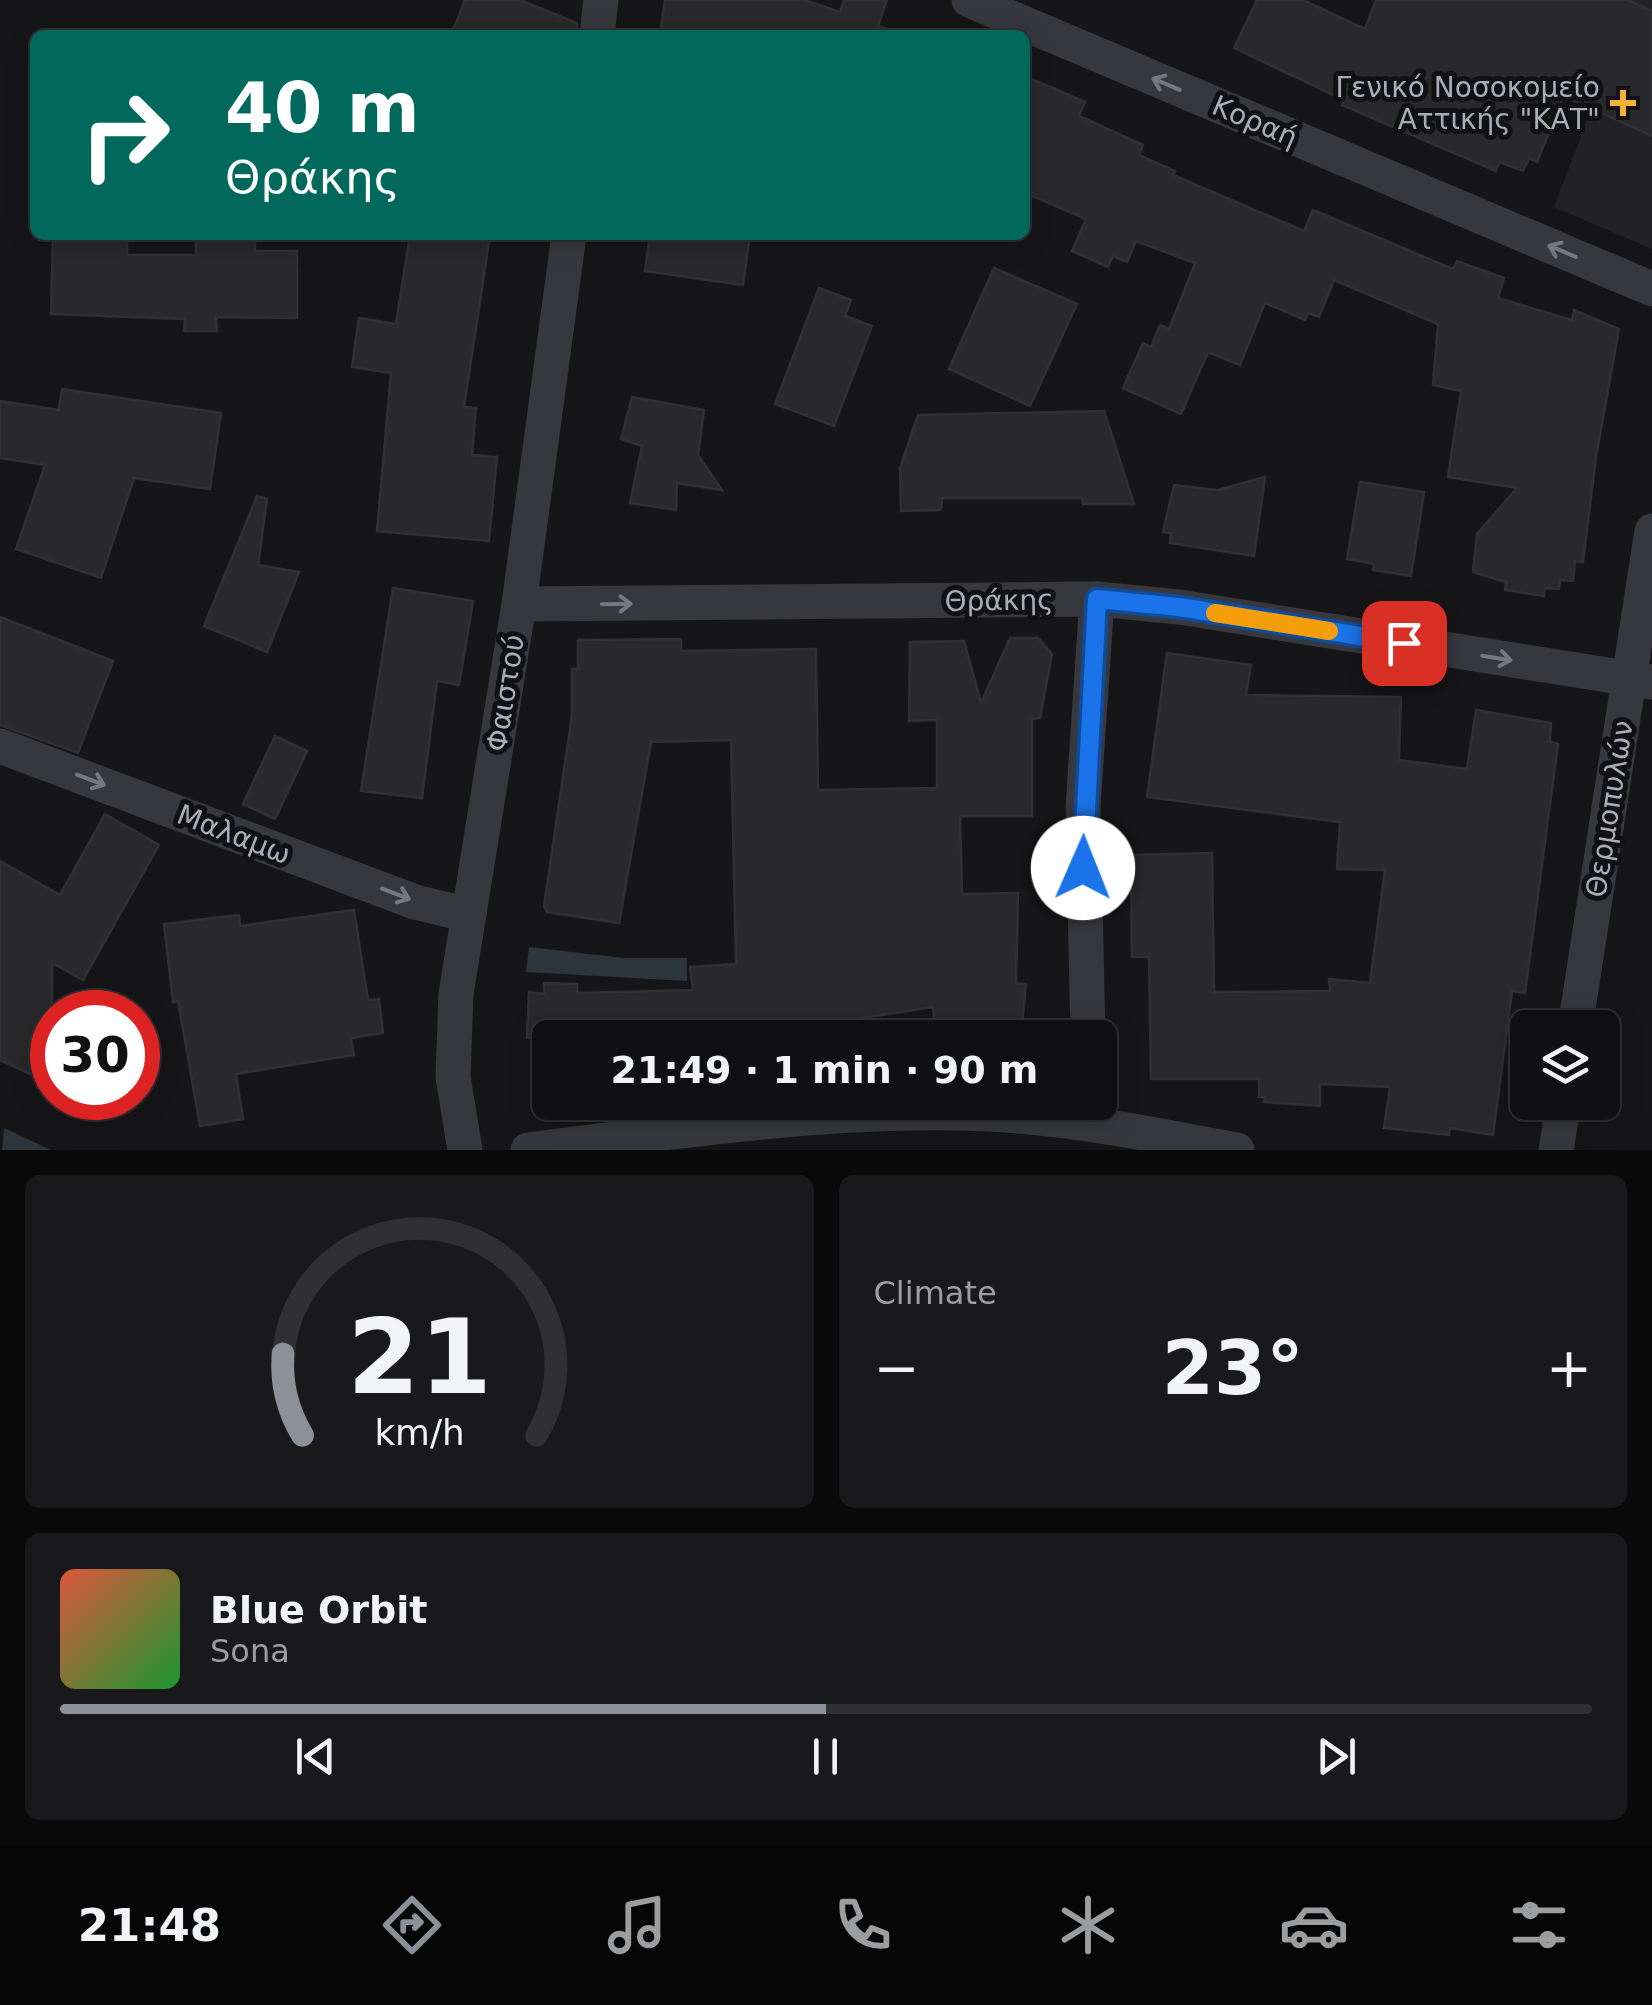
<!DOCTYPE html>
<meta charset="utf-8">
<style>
:root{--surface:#101012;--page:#19191b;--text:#f1f3f6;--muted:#9c9d9f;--line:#303032;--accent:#8c9099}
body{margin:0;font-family:"DejaVu Sans",sans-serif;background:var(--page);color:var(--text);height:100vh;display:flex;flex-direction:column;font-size:38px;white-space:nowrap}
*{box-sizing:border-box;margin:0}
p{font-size:32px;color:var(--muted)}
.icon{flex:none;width:55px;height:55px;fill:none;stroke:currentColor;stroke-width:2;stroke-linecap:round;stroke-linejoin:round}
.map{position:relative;height:1150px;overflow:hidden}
.details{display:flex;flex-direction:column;gap:25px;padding:25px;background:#09090a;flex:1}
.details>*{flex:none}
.guide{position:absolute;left:30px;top:30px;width:1000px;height:210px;border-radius:15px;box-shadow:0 5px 25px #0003,0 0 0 2px var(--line);background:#00695c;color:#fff;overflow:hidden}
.tools{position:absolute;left:1510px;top:1010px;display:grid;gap:20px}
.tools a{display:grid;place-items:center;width:110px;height:110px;border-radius:15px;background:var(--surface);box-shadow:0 5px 25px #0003,0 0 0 2px var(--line);font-size:50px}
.speed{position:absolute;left:30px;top:990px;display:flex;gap:20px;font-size:50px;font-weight:700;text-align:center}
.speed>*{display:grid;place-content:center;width:130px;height:130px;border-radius:50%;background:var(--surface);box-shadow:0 5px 25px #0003,0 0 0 2px var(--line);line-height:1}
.speed .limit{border:15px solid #d22;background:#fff;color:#111}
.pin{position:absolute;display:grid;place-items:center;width:85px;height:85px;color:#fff;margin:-42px;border-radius:20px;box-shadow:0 5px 15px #0006}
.me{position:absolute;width:110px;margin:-55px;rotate:1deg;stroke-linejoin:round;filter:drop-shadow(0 0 8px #0008)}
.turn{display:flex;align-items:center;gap:35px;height:210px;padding:0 30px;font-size:45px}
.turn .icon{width:130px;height:130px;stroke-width:2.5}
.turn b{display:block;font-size:70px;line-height:85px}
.big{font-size:75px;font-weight:700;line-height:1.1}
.details .widget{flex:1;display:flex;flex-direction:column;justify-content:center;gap:15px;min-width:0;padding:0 35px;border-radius:15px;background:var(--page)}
.details .dial{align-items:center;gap:0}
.dial svg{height:260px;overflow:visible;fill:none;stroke:var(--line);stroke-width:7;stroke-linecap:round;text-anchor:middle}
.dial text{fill:var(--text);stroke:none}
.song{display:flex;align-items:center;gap:30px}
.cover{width:120px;height:120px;border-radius:15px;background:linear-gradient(135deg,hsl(10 70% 55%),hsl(130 70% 35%))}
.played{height:10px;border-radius:5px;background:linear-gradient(90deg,var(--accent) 50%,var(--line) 50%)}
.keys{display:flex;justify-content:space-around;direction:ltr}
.heat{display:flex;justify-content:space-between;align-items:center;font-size:55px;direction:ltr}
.details .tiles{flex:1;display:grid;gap:25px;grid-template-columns:1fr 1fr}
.widget:last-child{grid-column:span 2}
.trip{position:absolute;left:532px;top:1020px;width:585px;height:100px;border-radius:15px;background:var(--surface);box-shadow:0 5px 25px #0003,0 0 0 2px var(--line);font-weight:700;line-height:100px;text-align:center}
.tab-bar{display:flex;height:160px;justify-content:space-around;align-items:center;background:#060607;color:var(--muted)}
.tab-bar .icon{width:70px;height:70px}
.tab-bar .on{color:var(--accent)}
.tab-bar b{font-size:45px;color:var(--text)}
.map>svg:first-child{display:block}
</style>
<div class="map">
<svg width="1652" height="1150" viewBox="0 0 1652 1150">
<rect width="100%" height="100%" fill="#161618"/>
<!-- built -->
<polygon fill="#222225" points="1633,0 1652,0 1652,249 1554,207"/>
<!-- water -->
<g fill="#2c353c">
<polygon points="529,947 624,958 687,958 687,981 526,972"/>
<polygon points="4,1128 51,1150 2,1150"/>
</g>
<!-- building -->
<g fill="#29292c" stroke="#303034" stroke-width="2.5">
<polygon points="465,0 520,0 577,23 576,35 451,35"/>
<polygon points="665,0 804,0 840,12 844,0 887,0 878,26 890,30 890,35 660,35"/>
<polygon points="1257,0 1303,0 1365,29 1376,0 1628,0 1652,11 1652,136 1564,96 1537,162 1529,158 1523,171 1499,162 1496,171 1342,105 1344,100 1234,48"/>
<polygon points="1025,76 1085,102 1079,116 1143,145 1139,155 1175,171 1173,175 1304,231 1313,210 1453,269 1457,261 1504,278 1498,298 1572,320 1574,310 1619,329 1596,457 1583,562 1575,561 1573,581 1560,580 1559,589 1545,588 1544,596 1505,590 1506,582 1473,572 1477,534 1517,488 1448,477 1461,391 1433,385 1438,324 1334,280 1319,317 1308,313 1305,320 1265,303 1240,365 1208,352 1181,414 1123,388 1143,343 1151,347 1160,325 1169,329 1195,263 1136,241 1127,262 1113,256 1108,267 1072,251 1086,219 1025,193"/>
<polygon points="196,235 255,235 255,251 297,251 297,318 216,317 217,331 184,331 185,319 51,314 53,238 127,241 127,255 196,255"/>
<polygon points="410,235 490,235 464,407 476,408 472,455 497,457 489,541 377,531 391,373 352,367 359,318 396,324"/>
<polygon points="650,235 750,235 743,285 645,271"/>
<polygon points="994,268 1077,304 1030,406 949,369"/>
<polygon points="819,288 851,300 845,316 872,326 834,426 775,404"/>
<polygon points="62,389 221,413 210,489 134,478 101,578 16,549 45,465 0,458 0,401 59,410"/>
<polygon points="632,397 704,410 698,455 722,490 677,483 676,510 630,503 642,446 621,439"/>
<polygon points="1104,411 1134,504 1083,504 1082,498 942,498 941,510 901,511 900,468 918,415"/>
<polygon points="1265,477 1254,556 1170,543 1171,533 1163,532 1174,485 1218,490"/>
<polygon points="1360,482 1424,492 1411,576 1373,570 1374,564 1347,559"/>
<polygon points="257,496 267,499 258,565 299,572 267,652 204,626"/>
<polygon points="393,588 473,601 459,685 437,681 422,798 361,791"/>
<polygon points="0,617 113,661 78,753 0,725"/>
<polygon points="1010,638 1038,638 1052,654 1040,718 1032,719 1032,816 960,816 962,894 1018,893 1016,983 1026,984 1022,1027 934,1020 933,1007 837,1022 840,1038 527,1038 529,992 544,994 544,983 577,984 577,993 693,990 690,967 736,964 731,740 651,742 619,923 547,912 544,906 572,716 572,669 578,669 578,640 681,639 681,651 816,649 818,790 937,788 937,720 909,721 910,642 964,641 981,703"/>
<polygon points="1167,653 1251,665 1246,695 1401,697 1399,760 1467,769 1476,710 1551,723 1550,742 1558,744 1525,993 1512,991 1493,1135 1450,1128 1449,1135 1384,1128 1390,1087 1320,1084 1320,1106 1264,1102 1265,1097 1259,1097 1259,1079 1151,1079 1149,957 1132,957 1131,855 1212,853 1214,992 1330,991 1329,979 1370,983 1385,870 1337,869 1340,822 1147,797"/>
<polygon points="275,736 307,751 275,819 243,804"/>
<polygon points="105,814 159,845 83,980 52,963 52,1084 0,1060 0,861 60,895"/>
<polygon points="354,910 368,1000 379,999 383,1033 351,1038 354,1055 236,1074 243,1119 200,1126 178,1001 173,1002 164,924 239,915 240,926"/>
</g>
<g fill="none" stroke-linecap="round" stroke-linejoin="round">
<!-- minor -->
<g stroke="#37383d" stroke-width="35">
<polyline points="969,0 1652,289"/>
<polyline points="597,35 601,0"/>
<polyline points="519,604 1097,599 1179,607 1652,682"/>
<polyline points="0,746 415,902 469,915"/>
<polyline points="1575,1028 1652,531"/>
<polyline points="1088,1038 1083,807 1097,599"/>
<polyline points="465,1150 453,1077 456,994 519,604 569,235"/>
<path d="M528,1150C678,1131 854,1105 1004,1115C1083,1120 1160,1136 1237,1150"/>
<polyline points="1556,1150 1564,1102"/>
</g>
</g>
<!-- one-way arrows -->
<defs><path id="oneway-shaft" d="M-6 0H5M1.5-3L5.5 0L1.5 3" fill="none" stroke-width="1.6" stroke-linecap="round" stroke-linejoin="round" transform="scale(2.5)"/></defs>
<g stroke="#757881">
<use href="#oneway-shaft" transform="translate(1166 84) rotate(-157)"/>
<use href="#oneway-shaft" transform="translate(1562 251) rotate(-157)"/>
<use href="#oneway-shaft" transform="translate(617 604) rotate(-1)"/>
<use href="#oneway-shaft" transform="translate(1497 658) rotate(9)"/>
<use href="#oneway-shaft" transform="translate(91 780) rotate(21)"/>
<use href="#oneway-shaft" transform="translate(396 894) rotate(21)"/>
</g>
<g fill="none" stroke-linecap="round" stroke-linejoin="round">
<!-- route casing -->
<g stroke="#114b97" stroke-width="25">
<polyline id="route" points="1083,868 1097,599 1179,607 1404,643"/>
</g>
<!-- route -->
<use href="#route" stroke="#1a73e8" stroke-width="18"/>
<!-- slow -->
<polyline stroke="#f59e0b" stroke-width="18" points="1215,613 1329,631"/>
</g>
<!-- markers -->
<path fill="#f2b134" stroke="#111113" stroke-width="4" d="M1618 88h10v10h10v10h-10v10h-10v-10h-10v-10h10z"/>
<g text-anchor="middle" stroke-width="10" stroke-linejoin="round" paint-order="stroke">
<!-- poi labels -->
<g font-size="28" fill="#a8adb8" stroke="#111113" text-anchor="end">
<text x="1600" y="97">Γενικό Νοσοκομείο<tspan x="1600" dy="32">Αττικής "ΚΑΤ"</tspan></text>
</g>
<!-- street labels -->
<g font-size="28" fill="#a8adb8" stroke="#111113">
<text transform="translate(1255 121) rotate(23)" y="10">Κοραή</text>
<text transform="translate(999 600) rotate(-1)" y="10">Θράκης</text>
<text transform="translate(505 693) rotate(-81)" y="10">Φαιστού</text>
<text transform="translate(1609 809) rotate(-81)" y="10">Θερμοπυλών</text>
<text transform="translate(234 834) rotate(21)" y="10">Μαλαμω</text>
</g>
</g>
</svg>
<div class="tools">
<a><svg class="icon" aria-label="layers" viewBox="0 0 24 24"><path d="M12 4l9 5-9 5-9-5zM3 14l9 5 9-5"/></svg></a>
</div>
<div class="speed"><div class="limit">30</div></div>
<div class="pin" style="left:1404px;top:643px;background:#d93025"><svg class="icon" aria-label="arrive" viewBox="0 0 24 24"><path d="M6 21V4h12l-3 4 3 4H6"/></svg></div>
<svg class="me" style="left:1083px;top:868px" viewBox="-20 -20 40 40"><circle r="19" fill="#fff"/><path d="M0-13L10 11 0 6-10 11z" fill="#1a73e8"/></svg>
<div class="trip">21:49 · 1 min · 90 m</div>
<div class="guide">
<div class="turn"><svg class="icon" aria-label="right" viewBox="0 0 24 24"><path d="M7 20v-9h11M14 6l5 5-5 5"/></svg><div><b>40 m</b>Θράκης</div></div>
</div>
</div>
<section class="details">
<div class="tiles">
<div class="widget dial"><svg viewBox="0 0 100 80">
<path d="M14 69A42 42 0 1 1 86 69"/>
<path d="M14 69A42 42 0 0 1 8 44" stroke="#8c9099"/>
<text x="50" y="56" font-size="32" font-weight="700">21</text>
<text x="50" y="72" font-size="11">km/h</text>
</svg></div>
<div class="widget"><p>Climate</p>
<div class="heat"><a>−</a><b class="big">23°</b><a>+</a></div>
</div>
<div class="widget">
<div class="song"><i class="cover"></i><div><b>Blue Orbit</b><p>Sona</p></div></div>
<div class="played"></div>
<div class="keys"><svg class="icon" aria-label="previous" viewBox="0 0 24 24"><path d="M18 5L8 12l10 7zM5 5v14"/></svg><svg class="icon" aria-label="pause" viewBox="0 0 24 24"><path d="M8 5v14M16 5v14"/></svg><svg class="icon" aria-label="next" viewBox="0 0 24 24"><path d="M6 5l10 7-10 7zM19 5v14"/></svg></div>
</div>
</div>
</section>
<nav class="tab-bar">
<b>21:48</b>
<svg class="icon on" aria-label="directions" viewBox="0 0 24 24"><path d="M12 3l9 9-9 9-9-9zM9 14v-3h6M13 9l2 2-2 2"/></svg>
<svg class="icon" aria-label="music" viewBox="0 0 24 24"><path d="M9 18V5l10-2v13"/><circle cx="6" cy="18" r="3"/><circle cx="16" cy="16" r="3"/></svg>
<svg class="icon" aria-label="phone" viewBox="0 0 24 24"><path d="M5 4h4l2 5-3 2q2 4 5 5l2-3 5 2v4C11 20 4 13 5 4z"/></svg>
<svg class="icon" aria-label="climate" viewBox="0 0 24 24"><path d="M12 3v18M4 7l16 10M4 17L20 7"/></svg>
<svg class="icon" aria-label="car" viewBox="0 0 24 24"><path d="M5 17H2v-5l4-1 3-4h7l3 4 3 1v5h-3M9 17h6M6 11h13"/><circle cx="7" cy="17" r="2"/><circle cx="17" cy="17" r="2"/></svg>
<svg class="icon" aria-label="filters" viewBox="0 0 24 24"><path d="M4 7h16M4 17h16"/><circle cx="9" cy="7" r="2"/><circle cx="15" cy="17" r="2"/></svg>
</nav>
